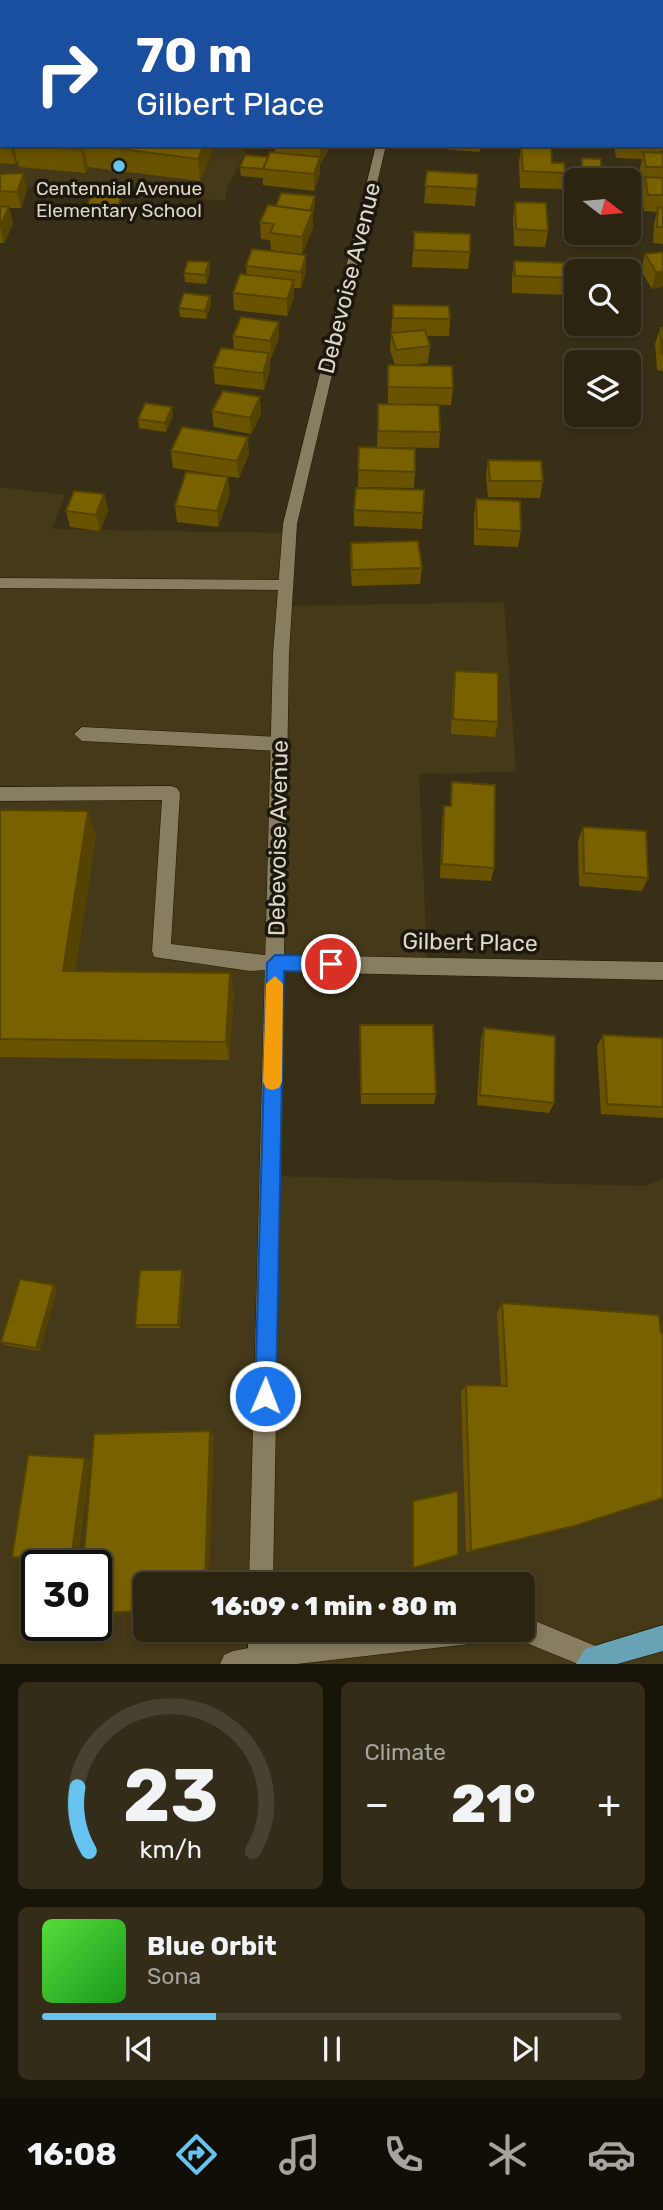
<!DOCTYPE html>
<meta charset="utf-8">
<style>
:root{--surface:#2a2410;--page:#322c19;--text:#f1f3f6;--muted:#a5a49f;--line:#464130;--accent:#67c4f0}
body{margin:0;font-family:Rubik,sans-serif;background:var(--page);color:var(--text);height:100vh;display:flex;flex-direction:column;font-size:26px;white-space:nowrap}
*{box-sizing:border-box;margin:0}
p{font-size:23px;color:var(--muted)}
.icon{flex:none;width:38px;height:38px;fill:none;stroke:currentColor;stroke-width:2;stroke-linecap:round;stroke-linejoin:round}
.map{position:relative;height:1664px;overflow:hidden}
.panel{display:flex;flex-direction:column;gap:18px;padding:18px;background:#171409;flex:1}
.panel>*{flex:none}
.guide{position:absolute;left:0px;top:0px;width:663px;height:147px;box-shadow:0 4px 10px #0003,0 0 0 2px var(--line);background:#1a4fa0;color:#fff;overflow:hidden}
.needle{width:46px;rotate:106deg}
.controls{position:absolute;left:564px;top:168px;display:grid;gap:14px}
.controls a{display:grid;place-items:center;width:77px;height:77px;border-radius:10px;background:var(--surface);box-shadow:0 4px 10px #0003,0 0 0 2px var(--line);font-size:35px}
.speed{position:absolute;left:21px;top:1550px;display:flex;gap:14px;font-size:35px;font-weight:700;text-align:center}
.speed>*{display:grid;place-content:center;width:91px;height:91px;border-radius:50%;background:var(--surface);box-shadow:0 4px 10px #0003,0 0 0 2px var(--line);line-height:1}
.speed .limit{border:4px solid #111;border-radius:10px;background:#fff;color:#111}
.pin{position:absolute;display:grid;place-items:center;width:60px;height:60px;color:#fff;margin:-30px;border:4px solid #fff;border-radius:50%;box-shadow:0 2px 7px #0007}
.me{position:absolute;width:77px;margin:-38px;rotate:1deg;stroke-linejoin:round;filter:drop-shadow(0 0 5px #0008)}
.turn{display:flex;align-items:center;gap:24px;height:147px;padding:0 21px;font-size:32px}
.turn .icon{width:91px;height:91px;stroke-width:2.5}
.turn b{display:block;font-size:49px;line-height:60px}
.big{font-size:52px;font-weight:800;line-height:1.1}
.panel .widget{flex:1;display:flex;flex-direction:column;justify-content:center;gap:10px;min-width:0;padding:0 24px;border-radius:10px;background:var(--page)}
.panel .dial{align-items:center;gap:0}
.dial svg{height:182px;overflow:visible;fill:none;stroke:var(--line);stroke-width:7;stroke-linecap:round;text-anchor:middle}
.dial text{fill:var(--text);stroke:none}
.song{display:flex;align-items:center;gap:21px}
.cover{width:84px;height:84px;border-radius:10px;background:linear-gradient(135deg,hsl(110 70% 55%),hsl(120 70% 35%))}
.played{height:7px;border-radius:4px;background:linear-gradient(90deg,var(--accent) 30%,var(--line) 30%)}
.keys{display:flex;justify-content:space-around;direction:ltr}
.heat{display:flex;justify-content:space-between;align-items:center;font-size:38px;direction:ltr}
.panel .tiles{flex:1;display:grid;gap:18px;grid-template-columns:1fr 1fr}
.widget:last-child{grid-column:span 2}
.trip{position:absolute;left:133px;top:1572px;width:402px;height:70px;border-radius:10px;background:var(--surface);box-shadow:0 4px 10px #0003,0 0 0 2px var(--line);font-weight:800;line-height:70px;text-align:center}
.tab-bar{display:flex;height:112px;justify-content:space-around;align-items:center;background:#110e06;color:var(--muted)}
.tab-bar .icon{width:49px;height:49px}
.tab-bar .current{color:var(--accent)}
.tab-bar b{font-size:32px;color:var(--text)}
.map>svg:first-child{display:block}
</style>
<div class="map">
<svg width="663" height="1664" viewBox="0 0 663 1664">
<rect width="100%" height="100%" fill="#383016"/>
<!-- built -->
<g fill="#443918" fill-rule="evenodd">
<polygon points="0,103 2,145 249,145 227,187 225,201 109,190 0,186"/>
<path d="M0,487L65,495L52,529L290,533V606L504,602L516,772L419,774L427,957H282L273,1176L644,1186L663,1179V1664H0ZM37,1566H96V1626H37ZM145,1584H523V1629H145Z"/>
</g>
<g fill="none" stroke-linecap="round" stroke-linejoin="round">
<!-- service casing -->
<g stroke="#201800" stroke-width="1">
<g id="service">
<rect x="312" y="0" width="10" height="2"/>
<polygon points="0,578 286,580 294,585 286,590 0,588"/>
<polygon points="82,727 279,737 287,744 279,751 82,741 74,734"/>
<polygon points="171,786 177,788 180,793 171,944 282,957 284,963 282,969 250,971 154,957 152,951 162,800 0,801 0,787"/>
</g>
</g>
<!-- minor casing -->
<g stroke="#201800" stroke-width="1">
<g id="minor">
<rect x="474" y="0" width="10" height="2"/>
<rect x="662" y="23" width="1" height="6"/>
<polygon points="376,145 386,145 297,524 289,654 284,955 663,962 663,980 284,972 273,1584 249,1584 273,654 283,524"/>
<polygon points="247,1629 273,1629 271,1664 249,1664"/>
</g>
</g>
<!-- secondary casing -->
<g stroke="#201800" stroke-width="1">
<g id="secondary">
<polygon points="36,0 46,0 34,2"/>
<polygon points="0,55 2,55 0,63"/>
<polygon points="523,1616 603,1649 607,1658 604,1664 578,1664 514,1638 511,1629 523,1629"/>
<polygon points="362,1629 498,1629 495,1638 486,1642 297,1664 220,1664 224,1655 233,1651 323,1633"/>
</g>
</g>
<!-- primary casing -->
<g stroke="#201800" stroke-width="1">
<polygon id="primary" points="663,1625 663,1651 617,1664 576,1664 585,1649"/>
</g>
<!-- service -->
<use href="#service" fill="#877d61" fill-rule="evenodd"/>
<!-- minor -->
<use href="#minor" fill="#877d61" fill-rule="evenodd"/>
<!-- secondary -->
<use href="#secondary" fill="#877d61" fill-rule="evenodd"/>
<!-- primary -->
<use href="#primary" fill="#67a3b5" fill-rule="evenodd"/>
</g>
<!-- wall -->
<g fill="#695300">
<polygon points="515,0 539,0 539,2 516,2"/>
<polygon points="556,0 587,0 586,2 557,2"/>
<polygon points="601,0 628,0 627,2 602,2"/>
<polygon points="641,0 663,0 663,8 662,8 662,2 641,2"/>
<polygon points="662,48 663,48 663,81 662,88"/>
<polygon points="2,92 2,145 215,145 200,181 88,167 85,173 19,167 18,161 17,161 15,164 0,163 0,94"/>
<polygon points="662,96 663,96 663,149 662,152 659,151 659,153 663,153 663,244 653,243 654,224 657,212 644,211 641,194 643,184 640,169 642,159 616,158 614,145 662,145"/>
<polygon points="275,145 328,145 328,151 320,164 320,174 314,191 263,185 263,178 241,176 240,167 268,157 275,152"/>
<polygon points="431,145 481,145 480,152 431,148"/>
<polygon points="521,146 552,163 565,173 562,189 520,188 519,163"/>
<polygon points="582,158 601,169 599,180 579,180"/>
<polygon points="427,171 478,174 475,206 424,203"/>
<polygon points="24,173 27,190 21,208 9,208 13,224 4,243 0,243 0,174"/>
<polygon points="315,196 315,205 313,212 313,228 302,254 271,250 270,240 261,239 260,222 276,206"/>
<polygon points="628,199 633,207 631,216 628,216"/>
<polygon points="515,202 548,231 545,247 514,246 513,219"/>
<polygon points="122,205 119,217 89,216 87,207"/>
<polygon points="414,232 470,252 468,269 412,267"/>
<polygon points="663,252 652,289 641,271 645,254"/>
<polygon points="514,261 571,278 568,295 512,293 512,278"/>
<polygon points="246,266 306,272 301,288 294,288 294,297 287,316 234,310 233,293 247,275"/>
<polygon points="210,271 206,284 185,282 184,273"/>
<polygon points="210,296 211,304 206,319 180,317 179,308"/>
<polygon points="393,305 450,319 449,336 426,336 430,346 428,363 408,365 453,388 451,405 388,404 388,365 395,365 390,350"/>
<polygon points="660,328 663,328 663,371 657,370 655,344"/>
<polygon points="233,336 279,338 271,358 270,358 270,370 264,390 215,384 213,367 234,349"/>
<polygon points="628,362 640,376 638,385 628,384"/>
<polygon points="378,404 440,432 439,448 377,447"/>
<polygon points="212,411 261,414 251,434 214,427"/>
<polygon points="173,416 166,432 139,428 138,419"/>
<polygon points="359,447 415,472 414,488 358,487"/>
<polygon points="171,451 249,453 239,478 173,468"/>
<polygon points="488,460 543,481 540,498 488,497 486,477"/>
<polygon points="230,493 218,527 177,522 175,506"/>
<polygon points="104,494 108,511 100,531 70,527 66,511"/>
<polygon points="476,499 521,531 518,547 474,545 474,515"/>
<polygon points="354,510 423,513 422,529 354,526"/>
<polygon points="351,543 422,568 420,584 352,586 350,559"/>
<polygon points="455,671 498,722 495,737 451,734 453,686"/>
<polygon points="452,782 494,868 491,881 440,878 442,820 444,806 450,806"/>
<polygon points="0,810 96,834 75,971 230,973 234,993 229,1060 0,1057"/>
<polygon points="583,827 648,878 642,891 579,886 578,841"/>
<polygon points="360,1025 436,1094 434,1104 361,1104"/>
<polygon points="484,1028 554,1103 549,1113 477,1105 481,1040"/>
<polygon points="603,1035 663,1038 663,1118 601,1114 597,1046"/>
<polygon points="182,1270 184,1274 180,1328 138,1328 135,1325"/>
<polygon points="57,1289 40,1351 5,1345 1,1342"/>
<polygon points="502,1303 663,1498 466,1553 461,1392 466,1385 501,1386 497,1313"/>
<polygon points="413,1501 458,1555 412,1569 412,1502"/>
</g>
<!-- shaded-wall -->
<g fill="#540">
<polygon points="10,145 14,145 17,161 15,164"/>
<polygon points="83,145 88,167 85,173 81,150"/>
<polygon points="204,145 215,145 200,181 198,159"/>
<polygon points="321,145 328,145 328,151 320,164 320,174 314,191 314,174 320,158 320,148"/>
<polygon points="24,173 27,190 21,208 17,192"/>
<polygon points="121,196 122,205 119,217 118,208"/>
<polygon points="315,196 315,205 313,212 313,228 302,254 302,237"/>
<polygon points="9,207 13,224 4,243 0,226"/>
<polygon points="306,255 306,272 301,288 301,272"/>
<polygon points="209,262 210,271 206,284 205,275"/>
<polygon points="663,271 663,287 652,289 656,272"/>
<polygon points="294,280 294,297 287,316 287,299"/>
<polygon points="210,296 211,304 206,319 205,311"/>
<polygon points="279,322 279,338 271,358 270,341"/>
<polygon points="269,353 270,370 264,390 263,373"/>
<polygon points="260,397 261,414 251,434 250,418"/>
<polygon points="172,407 173,416 166,432 165,423"/>
<polygon points="248,437 249,453 239,478 237,461"/>
<polygon points="228,477 230,493 218,527 217,511"/>
<polygon points="104,494 108,511 100,531 96,515"/>
<polygon points="88,811 96,834 72,991 63,971"/>
<polygon points="230,973 234,993 229,1060 226,1042"/>
<polygon points="182,1270 184,1274 180,1328 178,1325"/>
<polygon points="54,1285 57,1289 40,1351 36,1348"/>
<polygon points="210,1431 214,1436 209,1584 205,1584"/>
<polygon points="85,1458 91,1461 78,1560 71,1559"/>
</g>
<!-- building -->
<g fill="#7a6100" stroke="#540" stroke-width="2">
<polygon points="173,0 299,0 298,2 172,2"/>
<polygon points="397,0 435,0 434,2 406,2"/>
<rect x="662" y="48" width="1" height="12"/>
<polygon points="2,92 2,141 0,141 0,127 1,125 0,125 0,94"/>
<rect x="662" y="96" width="1" height="14"/>
<rect x="662" y="124" width="1" height="11"/>
<polygon points="27,145 83,145 81,150"/>
<polygon points="91,145 204,145 198,159"/>
<polygon points="305,145 321,145 320,148"/>
<polygon points="521,146 551,147 552,163 564,163 565,173 523,171"/>
<polygon points="270,152 320,157 314,174 263,169"/>
<polygon points="643,152 663,153 663,167 646,167"/>
<polygon points="245,155 268,157 263,169 240,167"/>
<polygon points="582,158 601,159 601,169 582,168"/>
<polygon points="427,171 478,174 477,189 425,186"/>
<polygon points="24,173 17,192 0,191 0,174"/>
<polygon points="645,177 663,178 663,195 648,195"/>
<polygon points="281,193 315,196 310,211 276,206"/>
<polygon points="91,195 121,196 118,208 87,207"/>
<polygon points="628,199 632,199 633,207 628,207"/>
<polygon points="515,202 546,203 548,231 516,229"/>
<polygon points="268,205 313,211 302,237 270,233 274,224 260,222"/>
<polygon points="0,206 9,207 0,226"/>
<polygon points="658,207 663,208 663,227 657,227"/>
<polygon points="414,232 470,234 470,252 414,250"/>
<polygon points="252,249 306,255 301,272 246,266"/>
<polygon points="663,252 663,271 656,272 645,254"/>
<polygon points="188,261 209,262 205,275 184,273"/>
<polygon points="514,261 570,263 571,278 515,276"/>
<polygon points="240,274 294,280 287,299 233,293"/>
<polygon points="184,293 210,296 205,311 179,308"/>
<polygon points="393,305 449,306 450,319 393,318"/>
<polygon points="241,317 279,322 270,341 233,336"/>
<polygon points="660,328 663,328 663,354 662,354"/>
<polygon points="425,330 430,346 396,350 391,333"/>
<polygon points="221,348 269,353 263,373 213,367"/>
<polygon points="614,361 639,363 640,376 628,375 628,362"/>
<polygon points="388,365 452,366 453,388 388,387"/>
<polygon points="223,391 260,397 250,418 212,411"/>
<polygon points="145,403 172,407 165,423 138,419"/>
<polygon points="378,404 439,405 440,432 378,431"/>
<polygon points="182,427 248,437 237,461 171,451"/>
<polygon points="359,447 415,449 415,472 358,470"/>
<polygon points="488,460 541,461 543,481 490,481"/>
<polygon points="186,472 228,477 217,511 175,506"/>
<polygon points="356,488 424,490 423,513 354,510"/>
<polygon points="74,491 104,494 96,515 66,511"/>
<polygon points="476,499 520,501 521,531 477,529"/>
<polygon points="418,541 422,568 352,570 351,543"/>
<polygon points="455,671 498,673 498,722 453,719"/>
<polygon points="452,782 495,785 494,868 442,864 444,806 451,806"/>
<polygon points="0,810 88,811 63,971 230,973 226,1042 0,1039"/>
<polygon points="583,827 646,831 648,878 584,873"/>
<polygon points="360,1025 433,1025 436,1094 361,1094"/>
<polygon points="484,1028 555,1036 554,1103 480,1095"/>
<polygon points="603,1035 663,1038 663,1107 607,1104"/>
<polygon points="140,1270 182,1270 178,1325 135,1325"/>
<polygon points="20,1279 54,1285 36,1348 1,1342"/>
<polygon points="502,1303 659,1315 661,1333 663,1333 663,1498 574,1526 471,1551 466,1385 507,1386"/>
<polygon points="210,1431 205,1584 145,1584 145,1611 96,1613 96,1566 83,1566 94,1434"/>
<polygon points="28,1455 85,1458 71,1559 12,1557"/>
<polygon points="458,1491 458,1555 413,1568 413,1501"/>
</g>
<!-- route -->
<polygon fill="#1a73e8" stroke="#114b97" stroke-width="2" points="275,955 331,956 339,964 331,972 284,971 276,1396 273,1403 265,1406 258,1403 255,1396 267,963"/>
<!-- slow -->
<polygon fill="#f59e0b" points="275,976 283,984 282,1082 279,1088 272,1090 266,1088 263,1082 266,984"/>
<!-- markers -->
<circle fill="#67c4f0" stroke="#1c180d" stroke-width="2.5" cx="119" cy="166" r="7"/>
<g text-anchor="middle" stroke-width="7" stroke-linejoin="round" paint-order="stroke">
<!-- far-poi labels -->
<g font-size="19" fill="#ddd8c9" stroke="#1c180d">
<text x="119" y="195">Centennial Avenue<tspan x="119" dy="22">Elementary School</tspan></text>
</g>
<!-- street labels -->
<g font-size="23" fill="#ddd8c9" stroke="#1c180d">
<text transform="translate(349 278) rotate(-76)" y="8">Debevoise Avenue</text>
<text transform="translate(278 838) rotate(-89)" y="8">Debevoise Avenue</text>
<text transform="translate(470 942) rotate(1)" y="8">Gilbert Place</text>
</g>
</g>
</svg>
<div class="controls">
<a><svg class="needle" viewBox="-14 -14 28 28"><path d="M0-13l5 13h-10z" fill="#e53935"/><path d="M0 13l5-13h-10z" fill="#a5a49f"/></svg></a>
<a><svg class="icon" aria-label="search" viewBox="0 0 24 24"><circle cx="10" cy="10" r="6"/><path d="M15 15l6 6"/></svg></a>
<a><svg class="icon" aria-label="layers" viewBox="0 0 24 24"><path d="M12 4l9 5-9 5-9-5zM3 14l9 5 9-5"/></svg></a>
</div>
<div class="speed"><div class="limit">30</div></div>
<div class="pin" style="left:331px;top:964px;background:#d93025"><svg class="icon" aria-label="arrive" viewBox="0 0 24 24"><path d="M6 21V4h12l-3 4 3 4H6"/></svg></div>
<svg class="me" style="left:265px;top:1396px" viewBox="-20 -20 40 40"><circle r="17" fill="#1a73e8" stroke="#fff" stroke-width="3"/><path d="M0-11L8 9 0 5-8 9z" fill="#fff"/></svg>
<div class="trip">16:09 · 1 min · 80 m</div>
<div class="guide">
<div class="turn"><svg class="icon" aria-label="right" viewBox="0 0 24 24"><path d="M7 20v-9h11M14 6l5 5-5 5"/></svg><div><b>70 m</b>Gilbert Place</div></div>
</div>
</div>
<section class="panel">
<div class="tiles">
<div class="widget dial"><svg viewBox="0 0 100 80">
<path d="M14 69A42 42 0 1 1 86 69"/>
<path d="M14 69A42 42 0 0 1 9 41" stroke="#67c4f0"/>
<text x="50" y="56" font-size="32" font-weight="700">23</text>
<text x="50" y="72" font-size="11">km/h</text>
</svg></div>
<div class="widget"><p>Climate</p>
<div class="heat"><a>−</a><b class="big">21°</b><a>+</a></div>
</div>
<div class="widget">
<div class="song"><i class="cover"></i><div><b>Blue Orbit</b><p>Sona</p></div></div>
<div class="played"></div>
<div class="keys"><svg class="icon" aria-label="previous" viewBox="0 0 24 24"><path d="M18 5L8 12l10 7zM5 5v14"/></svg><svg class="icon" aria-label="pause" viewBox="0 0 24 24"><path d="M8 5v14M16 5v14"/></svg><svg class="icon" aria-label="next" viewBox="0 0 24 24"><path d="M6 5l10 7-10 7zM19 5v14"/></svg></div>
</div>
</div>
</section>
<nav class="tab-bar">
<b>16:08</b>
<svg class="icon current" aria-label="directions" viewBox="0 0 24 24"><path d="M12 3l9 9-9 9-9-9zM9 14v-3h6M13 9l2 2-2 2"/></svg>
<svg class="icon" aria-label="music" viewBox="0 0 24 24"><path d="M9 18V5l10-2v13"/><circle cx="6" cy="18" r="3"/><circle cx="16" cy="16" r="3"/></svg>
<svg class="icon" aria-label="phone" viewBox="0 0 24 24"><path d="M5 4h4l2 5-3 2q2 4 5 5l2-3 5 2v4C11 20 4 13 5 4z"/></svg>
<svg class="icon" aria-label="climate" viewBox="0 0 24 24"><path d="M12 3v18M4 7l16 10M4 17L20 7"/></svg>
<svg class="icon" aria-label="car" viewBox="0 0 24 24"><path d="M5 17H2v-5l4-1 3-4h7l3 4 3 1v5h-3M9 17h6M6 11h13"/><circle cx="7" cy="17" r="2"/><circle cx="17" cy="17" r="2"/></svg>
</nav>
